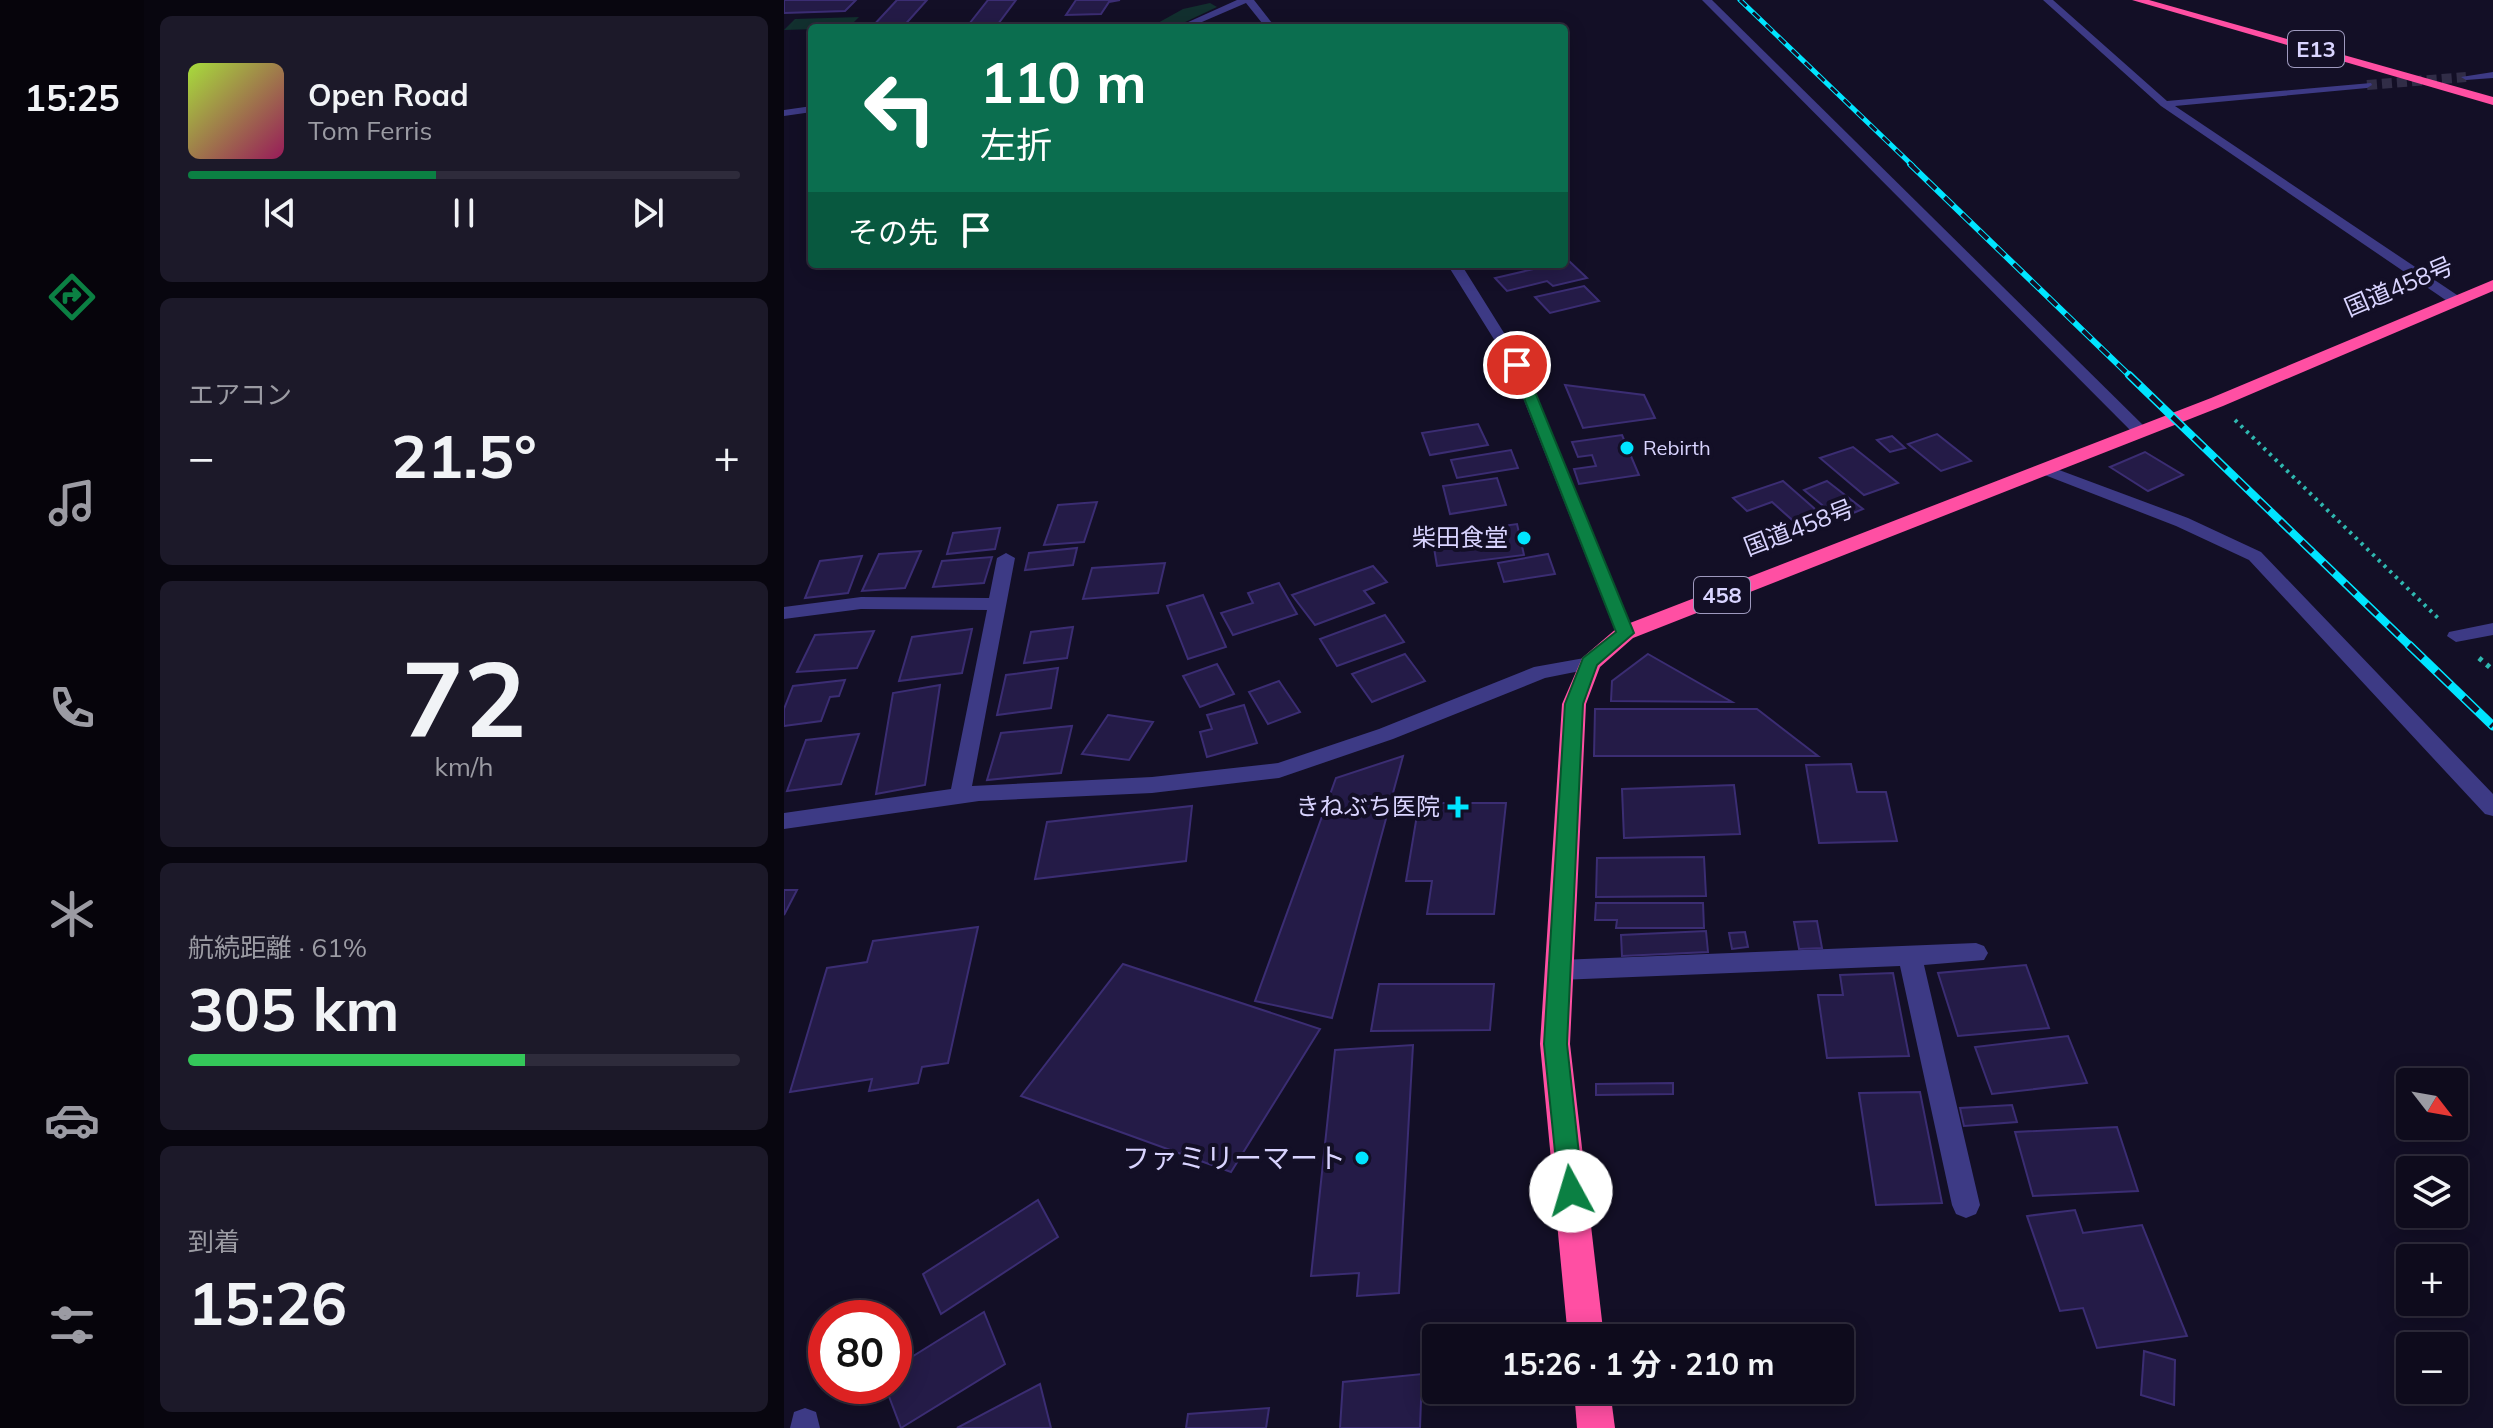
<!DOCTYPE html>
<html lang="ja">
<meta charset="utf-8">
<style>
:root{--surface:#0e0b1c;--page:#1c1929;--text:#f1f3f6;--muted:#9b9ba3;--line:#2e2b3b;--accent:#0b8043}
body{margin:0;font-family:Mulish,"Noto Sans JP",sans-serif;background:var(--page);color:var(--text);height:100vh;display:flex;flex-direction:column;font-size:30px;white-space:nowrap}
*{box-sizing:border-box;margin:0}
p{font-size:26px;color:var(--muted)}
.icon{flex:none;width:44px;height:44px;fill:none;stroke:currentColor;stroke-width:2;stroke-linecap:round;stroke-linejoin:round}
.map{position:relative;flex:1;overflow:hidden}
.details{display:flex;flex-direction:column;gap:16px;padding:16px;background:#08060f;width:640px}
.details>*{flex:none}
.banner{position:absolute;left:24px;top:24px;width:760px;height:244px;border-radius:8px;box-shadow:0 4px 20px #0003,0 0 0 2px var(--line);background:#0b6e4f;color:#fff;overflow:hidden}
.needle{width:52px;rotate:121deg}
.controls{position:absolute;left:1612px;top:1068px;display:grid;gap:16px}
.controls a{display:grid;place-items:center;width:72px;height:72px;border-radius:8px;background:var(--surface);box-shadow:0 4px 20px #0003,0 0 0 2px var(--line);font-size:40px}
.speed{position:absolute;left:24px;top:1300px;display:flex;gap:16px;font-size:40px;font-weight:700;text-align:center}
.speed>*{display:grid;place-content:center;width:104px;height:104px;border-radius:50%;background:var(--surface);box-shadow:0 4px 20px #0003,0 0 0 2px var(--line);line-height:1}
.speed .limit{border:12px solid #d22;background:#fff;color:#111}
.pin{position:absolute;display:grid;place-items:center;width:68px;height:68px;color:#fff;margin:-34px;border:4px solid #fff;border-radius:50%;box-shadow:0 2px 8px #0007}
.me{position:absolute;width:88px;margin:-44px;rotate:354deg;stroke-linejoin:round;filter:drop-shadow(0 0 6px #0008)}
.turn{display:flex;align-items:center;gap:28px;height:168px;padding:0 40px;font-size:36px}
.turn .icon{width:104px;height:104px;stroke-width:2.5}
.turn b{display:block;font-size:56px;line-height:68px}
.then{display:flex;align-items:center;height:76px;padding:0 40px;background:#0003;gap:16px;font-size:30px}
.big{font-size:60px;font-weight:700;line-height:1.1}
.details .card{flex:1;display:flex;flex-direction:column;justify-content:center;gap:12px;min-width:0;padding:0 28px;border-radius:12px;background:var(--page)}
.details .dial{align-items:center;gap:0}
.dial b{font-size:104px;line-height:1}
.song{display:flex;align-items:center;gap:24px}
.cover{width:96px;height:96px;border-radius:12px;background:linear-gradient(135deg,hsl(80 70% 55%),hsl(330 70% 35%))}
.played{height:8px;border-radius:4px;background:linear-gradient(90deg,var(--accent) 45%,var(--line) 45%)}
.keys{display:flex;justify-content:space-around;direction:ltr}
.heat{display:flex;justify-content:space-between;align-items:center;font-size:44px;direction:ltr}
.charge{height:12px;border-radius:6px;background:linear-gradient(90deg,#34c759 61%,var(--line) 0)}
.trip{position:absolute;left:638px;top:1324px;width:432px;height:80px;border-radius:8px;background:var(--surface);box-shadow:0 4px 20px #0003,0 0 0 2px var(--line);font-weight:700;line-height:80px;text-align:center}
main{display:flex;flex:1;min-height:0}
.dock{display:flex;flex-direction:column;width:144px;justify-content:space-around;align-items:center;background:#06040b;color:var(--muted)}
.dock .icon{width:56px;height:56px}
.dock .on{color:var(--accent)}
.dock b{font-size:36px;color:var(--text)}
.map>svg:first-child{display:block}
</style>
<main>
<nav class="dock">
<b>15:25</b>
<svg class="icon on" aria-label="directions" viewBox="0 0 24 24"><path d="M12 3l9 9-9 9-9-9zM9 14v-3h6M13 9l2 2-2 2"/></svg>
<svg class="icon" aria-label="music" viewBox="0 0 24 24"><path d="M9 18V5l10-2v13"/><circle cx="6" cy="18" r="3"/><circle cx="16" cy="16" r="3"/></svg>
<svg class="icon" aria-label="phone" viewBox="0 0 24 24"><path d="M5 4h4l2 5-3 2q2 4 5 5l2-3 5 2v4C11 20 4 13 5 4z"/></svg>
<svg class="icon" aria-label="climate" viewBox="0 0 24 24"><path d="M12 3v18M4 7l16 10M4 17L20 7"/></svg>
<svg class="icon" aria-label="car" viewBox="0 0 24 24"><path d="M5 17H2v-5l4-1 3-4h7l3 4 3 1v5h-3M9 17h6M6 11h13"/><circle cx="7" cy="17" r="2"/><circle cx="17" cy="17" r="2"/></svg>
<svg class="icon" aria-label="filters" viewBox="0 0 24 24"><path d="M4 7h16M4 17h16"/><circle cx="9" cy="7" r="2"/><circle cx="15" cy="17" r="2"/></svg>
</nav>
<section class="details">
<div class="card">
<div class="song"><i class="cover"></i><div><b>Open Road</b><p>Tom Ferris</p></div></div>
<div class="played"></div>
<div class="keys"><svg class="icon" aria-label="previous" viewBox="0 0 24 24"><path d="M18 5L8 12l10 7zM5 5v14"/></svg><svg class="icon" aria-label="pause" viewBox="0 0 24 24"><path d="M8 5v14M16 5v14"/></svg><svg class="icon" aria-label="next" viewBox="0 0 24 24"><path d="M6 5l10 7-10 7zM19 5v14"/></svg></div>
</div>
<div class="card"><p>エアコン</p>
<div class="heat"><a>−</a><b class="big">21.5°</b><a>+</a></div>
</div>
<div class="card dial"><b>72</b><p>km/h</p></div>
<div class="card"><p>航続距離 · 61%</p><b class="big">305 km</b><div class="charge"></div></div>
<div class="card"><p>到着</p><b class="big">15:26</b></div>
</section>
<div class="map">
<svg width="1709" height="1428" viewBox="0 0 1709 1428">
<rect width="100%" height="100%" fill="#130f26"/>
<!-- green -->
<g fill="#12302f">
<polygon points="426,3 433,7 397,24 372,24 399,9"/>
<polygon points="75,17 64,28 0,30 11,19"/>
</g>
<!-- building -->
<g fill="#241b47" stroke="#3b2d73" stroke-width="2">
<polygon points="0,0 72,0 61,11 0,13"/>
<polygon points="113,0 143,0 118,28 87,28"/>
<polygon points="204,0 232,0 211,28 182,28"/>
<polygon points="292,0 336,0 325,2 317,14 282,15"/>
<polygon points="785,261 803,278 769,286 763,281 723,291 711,278"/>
<polygon points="800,286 815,301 766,313 751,297"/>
<polygon points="781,385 860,395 871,418 799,428"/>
<polygon points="694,424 704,445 646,455 638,433"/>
<polygon points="1153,434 1187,461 1157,471 1124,444"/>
<polygon points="838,435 855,475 795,484 790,469 812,466 808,455 794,457 788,442"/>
<polygon points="1108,436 1121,448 1106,452 1093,440"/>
<polygon points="1069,447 1114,483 1080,495 1036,458"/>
<polygon points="727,450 734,468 673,478 667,460"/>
<polygon points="1361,452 1399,475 1364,491 1326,467"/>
<polygon points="713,478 722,505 666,514 659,486"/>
<polygon points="999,481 1039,516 1014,525 988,502 963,511 949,498"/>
<polygon points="1043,481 1079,509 1055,519 1020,490"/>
<polygon points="313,502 300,542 260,545 274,505"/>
<polygon points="733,524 740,555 653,566 649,542 690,538 689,530"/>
<polygon points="216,528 211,549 163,554 169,533"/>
<polygon points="293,548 289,565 241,570 245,553"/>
<polygon points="137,551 121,588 78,591 95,554"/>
<polygon points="764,554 771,574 720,582 714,563"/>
<polygon points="78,556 64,593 21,598 36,561"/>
<polygon points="208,557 200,583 149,587 158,561"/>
<polygon points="381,563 374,593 299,599 308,568"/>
<polygon points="589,566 603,582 580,591 590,603 531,625 508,595"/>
<polygon points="495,583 513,614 449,635 437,613 469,603 464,593"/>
<polygon points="419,595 442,647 404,659 383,606"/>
<polygon points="601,615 620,642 553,666 536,639"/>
<polygon points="289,627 283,658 240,663 247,632"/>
<polygon points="188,629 178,673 115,681 128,637"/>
<polygon points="90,631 73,668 13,672 31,635"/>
<polygon points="621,654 641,681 588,702 568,674"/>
<polygon points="864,654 948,702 827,701 828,681"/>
<polygon points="433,664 450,694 416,707 399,676"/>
<polygon points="274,668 267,708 213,715 222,675"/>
<polygon points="61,680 55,696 46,697 37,721 0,726 0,709 9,686"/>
<polygon points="495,681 516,712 484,724 465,692"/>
<polygon points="156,685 141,785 92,794 109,693"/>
<polygon points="460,705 473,743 423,757 416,732 428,729 423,715"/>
<polygon points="811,709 973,709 1034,756 810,756"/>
<polygon points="324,715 369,722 345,760 298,754"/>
<polygon points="288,726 277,773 203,780 217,733"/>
<polygon points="75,734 57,784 3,791 22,740"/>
<polygon points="619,756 548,1018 471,1001 552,778"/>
<polygon points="1067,764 1073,792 1102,792 1113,841 1035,843 1022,765"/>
<polygon points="950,785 956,834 840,838 838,789"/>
<polygon points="635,803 722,803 710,914 643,914 648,881 622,881"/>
<polygon points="408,806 402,861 251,879 263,822"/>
<polygon points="920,857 922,896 812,897 813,858"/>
<polygon points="0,890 13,890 0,915"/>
<polygon points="812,903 919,903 920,928 832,928 833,920 811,920"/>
<polygon points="1033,921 1038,948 1015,949 1010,922"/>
<polygon points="194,927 164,1063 138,1067 134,1083 85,1091 88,1079 6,1092 43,968 83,962 89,941"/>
<polygon points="922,931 924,952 838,956 837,935"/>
<polygon points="961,932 964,947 948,949 945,933"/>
<polygon points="339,964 536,1029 447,1172 237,1096"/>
<polygon points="1242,965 1265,1028 1174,1036 1154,973"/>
<polygon points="1109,973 1125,1056 1043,1058 1034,995 1059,995 1056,975"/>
<polygon points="595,984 710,984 706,1030 587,1031"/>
<polygon points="1284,1036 1303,1083 1208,1094 1191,1047"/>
<polygon points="629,1045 615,1293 573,1296 575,1273 527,1276 551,1050"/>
<polygon points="889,1083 889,1094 812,1095 812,1084"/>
<polygon points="1136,1092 1158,1203 1092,1205 1075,1093"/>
<polygon points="1228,1105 1233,1122 1180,1126 1176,1108"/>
<polygon points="1333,1127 1354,1191 1249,1196 1231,1132"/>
<polygon points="254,1200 274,1237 157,1314 139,1274"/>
<polygon points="1291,1210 1299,1233 1358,1225 1403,1336 1313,1348 1299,1308 1276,1311 1243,1216"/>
<polygon points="200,1312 221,1364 117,1428 101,1386 110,1386 110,1368"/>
<polygon points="1360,1351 1391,1360 1390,1405 1357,1395"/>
<polygon points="638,1374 636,1428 556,1428 559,1382"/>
<polygon points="256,1384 267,1428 173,1428"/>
<polygon points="485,1408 482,1428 402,1428 404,1414"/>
</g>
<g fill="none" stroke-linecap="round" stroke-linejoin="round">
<!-- minor-tunnel -->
<polyline stroke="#312d47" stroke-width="10" stroke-dasharray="10 5" stroke-linecap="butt" points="1583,85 1682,77"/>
<!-- path-far1 -->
<polyline stroke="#2fb8b0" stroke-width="4" stroke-dasharray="3 5" stroke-linecap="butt" points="1451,420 1656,620"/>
<!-- path -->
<polyline stroke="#2fb8b0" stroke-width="5" stroke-dasharray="4 6" stroke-linecap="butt" points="1695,658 1709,670"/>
<!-- minor -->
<g fill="#3d3a85" fill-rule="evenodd">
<polygon points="453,0 470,0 492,28 482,28 462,3 404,28 391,28"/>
<polygon points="918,0 928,0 1362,428 1362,434 1350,434"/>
<polygon points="1259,0 1269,0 1383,101 1587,83 1588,85 1583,88 1391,106 1676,297 1676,303 1666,303 1377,106"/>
<polygon points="1709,72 1709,78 1682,80 1677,77"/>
<polygon points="28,106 28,112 0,116 0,110"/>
<polygon points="663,264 677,264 740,365 850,633 848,637 834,637 832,633 726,365"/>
<polygon points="1259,464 1404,518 1477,552 1709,794 1709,816 1701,814 1465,560 1392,526 1253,472 1253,466"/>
<polygon points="222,553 231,558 188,786 368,777 494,763 595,729 750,667 806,657 816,663 806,669 761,678 609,739 495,778 368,793 195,801 0,829 0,813 167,789 203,610 77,609 0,619 0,607 77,597 205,598 213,558"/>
<polygon points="1709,623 1709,635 1672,642 1663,636 1665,632"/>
<polygon points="1192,943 1200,946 1204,953 1200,960 1140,965 1196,1205 1192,1214 1182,1218 1172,1214 1168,1205 1116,966 775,980 767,977 763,970 767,963 775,960"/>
<polygon points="21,1408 32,1412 36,1428 6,1428 10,1412"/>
</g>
<!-- highway -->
<g fill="#ff4fa3" fill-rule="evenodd">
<polygon points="1348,0 1365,0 1709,97 1709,105"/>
<polygon points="1709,280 1709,291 1439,406 849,638 816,667 802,704 786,1044 820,1338 784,1338 756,1044 778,704 798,658 833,628 1427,398"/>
<polygon points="790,1390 826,1390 831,1428 793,1428"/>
</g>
<!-- rail-far3 casing -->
<g stroke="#00e5ff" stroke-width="5">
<polyline id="rail-far3" points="956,0 1129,166"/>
</g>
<!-- rail-far2 casing -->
<g stroke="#00e5ff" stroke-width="6">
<polyline id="rail-far2" points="1126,164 1347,377"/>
</g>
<!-- rail-far1 casing -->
<g stroke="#00e5ff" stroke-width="8">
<polyline id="rail-far1" points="1345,375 1627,647"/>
</g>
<!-- rail casing -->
<g stroke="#00e5ff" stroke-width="9">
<polyline id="rail" points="1625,645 1709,726"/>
</g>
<!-- rail-far3 -->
<use href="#rail-far3" stroke="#130f26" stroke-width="3" stroke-dasharray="9" stroke-linecap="butt"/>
<!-- rail-far2 -->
<use href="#rail-far2" stroke="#130f26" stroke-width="4" stroke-dasharray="12" stroke-linecap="butt"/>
<!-- rail-far1 -->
<use href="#rail-far1" stroke="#130f26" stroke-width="5" stroke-dasharray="15" stroke-linecap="butt"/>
<!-- rail -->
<use href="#rail" stroke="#130f26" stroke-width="6" stroke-dasharray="19" stroke-linecap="butt"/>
</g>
<!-- route -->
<polygon fill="#0b8043" stroke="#07532c" stroke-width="2" points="733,361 740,365 850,633 813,665 799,704 783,1044 799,1191 796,1199 787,1203 778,1199 775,1191 760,1044 781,704 799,658 832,632 727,365"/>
<!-- markers -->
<g fill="#00e5ff" stroke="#130f26" stroke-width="3">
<circle cx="843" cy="448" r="8"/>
<circle cx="740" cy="538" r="8"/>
<path d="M670 795h8v8h8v8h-8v8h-8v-8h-8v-8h8z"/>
<circle cx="578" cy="1158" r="8"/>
</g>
<g text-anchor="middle" stroke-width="8" stroke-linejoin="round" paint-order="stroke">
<!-- far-poi labels -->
<g font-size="20" fill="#d9d4ff" stroke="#130f26" text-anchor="start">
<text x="859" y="455">Rebirth</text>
</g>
<!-- shield labels -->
<g fill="#130f26" stroke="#9e99be" stroke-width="2">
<rect x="1504" y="31" width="56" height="36" rx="6"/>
<rect x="910" y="577" width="56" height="36" rx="6"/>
</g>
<g font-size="22" font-weight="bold" fill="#d9d4ff">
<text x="1532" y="57">E13</text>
<text x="938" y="603">458</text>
</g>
<!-- street labels -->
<g font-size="24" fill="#d9d4ff" stroke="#130f26">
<text transform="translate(1615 287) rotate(-23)" y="8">国道458号</text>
<text transform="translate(1015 528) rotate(-21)" y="8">国道458号</text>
</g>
<!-- poi labels -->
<g font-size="24" fill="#d9d4ff" stroke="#130f26" text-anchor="end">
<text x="724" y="546">柴田食堂</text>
<text x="656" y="815">きねぶち医院</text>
</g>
<!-- near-poi labels -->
<g font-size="28" fill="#d9d4ff" stroke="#130f26" text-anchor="end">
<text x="562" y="1168">ファミリーマート</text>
</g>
</g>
</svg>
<div class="controls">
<a><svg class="needle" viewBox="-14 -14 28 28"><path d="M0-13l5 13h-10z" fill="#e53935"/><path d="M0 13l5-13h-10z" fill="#9b9ba3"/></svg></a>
<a><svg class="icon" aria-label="layers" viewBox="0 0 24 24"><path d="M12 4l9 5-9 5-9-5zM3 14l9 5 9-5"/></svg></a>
<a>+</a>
<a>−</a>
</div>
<div class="speed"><div class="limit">80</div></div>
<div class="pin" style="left:733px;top:365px;background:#d93025"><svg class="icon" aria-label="arrive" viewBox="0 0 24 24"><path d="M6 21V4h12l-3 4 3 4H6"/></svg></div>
<svg class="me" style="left:787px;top:1191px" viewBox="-20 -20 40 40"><circle r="19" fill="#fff"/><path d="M0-13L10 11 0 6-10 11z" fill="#0b8043"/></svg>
<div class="trip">15:26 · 1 分 · 210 m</div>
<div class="banner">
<div class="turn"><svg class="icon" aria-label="left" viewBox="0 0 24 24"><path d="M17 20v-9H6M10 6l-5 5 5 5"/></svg><div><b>110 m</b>左折</div></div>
<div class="then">その先<svg class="icon" aria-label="arrive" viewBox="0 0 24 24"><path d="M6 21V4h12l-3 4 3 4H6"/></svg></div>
</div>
</div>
</main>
